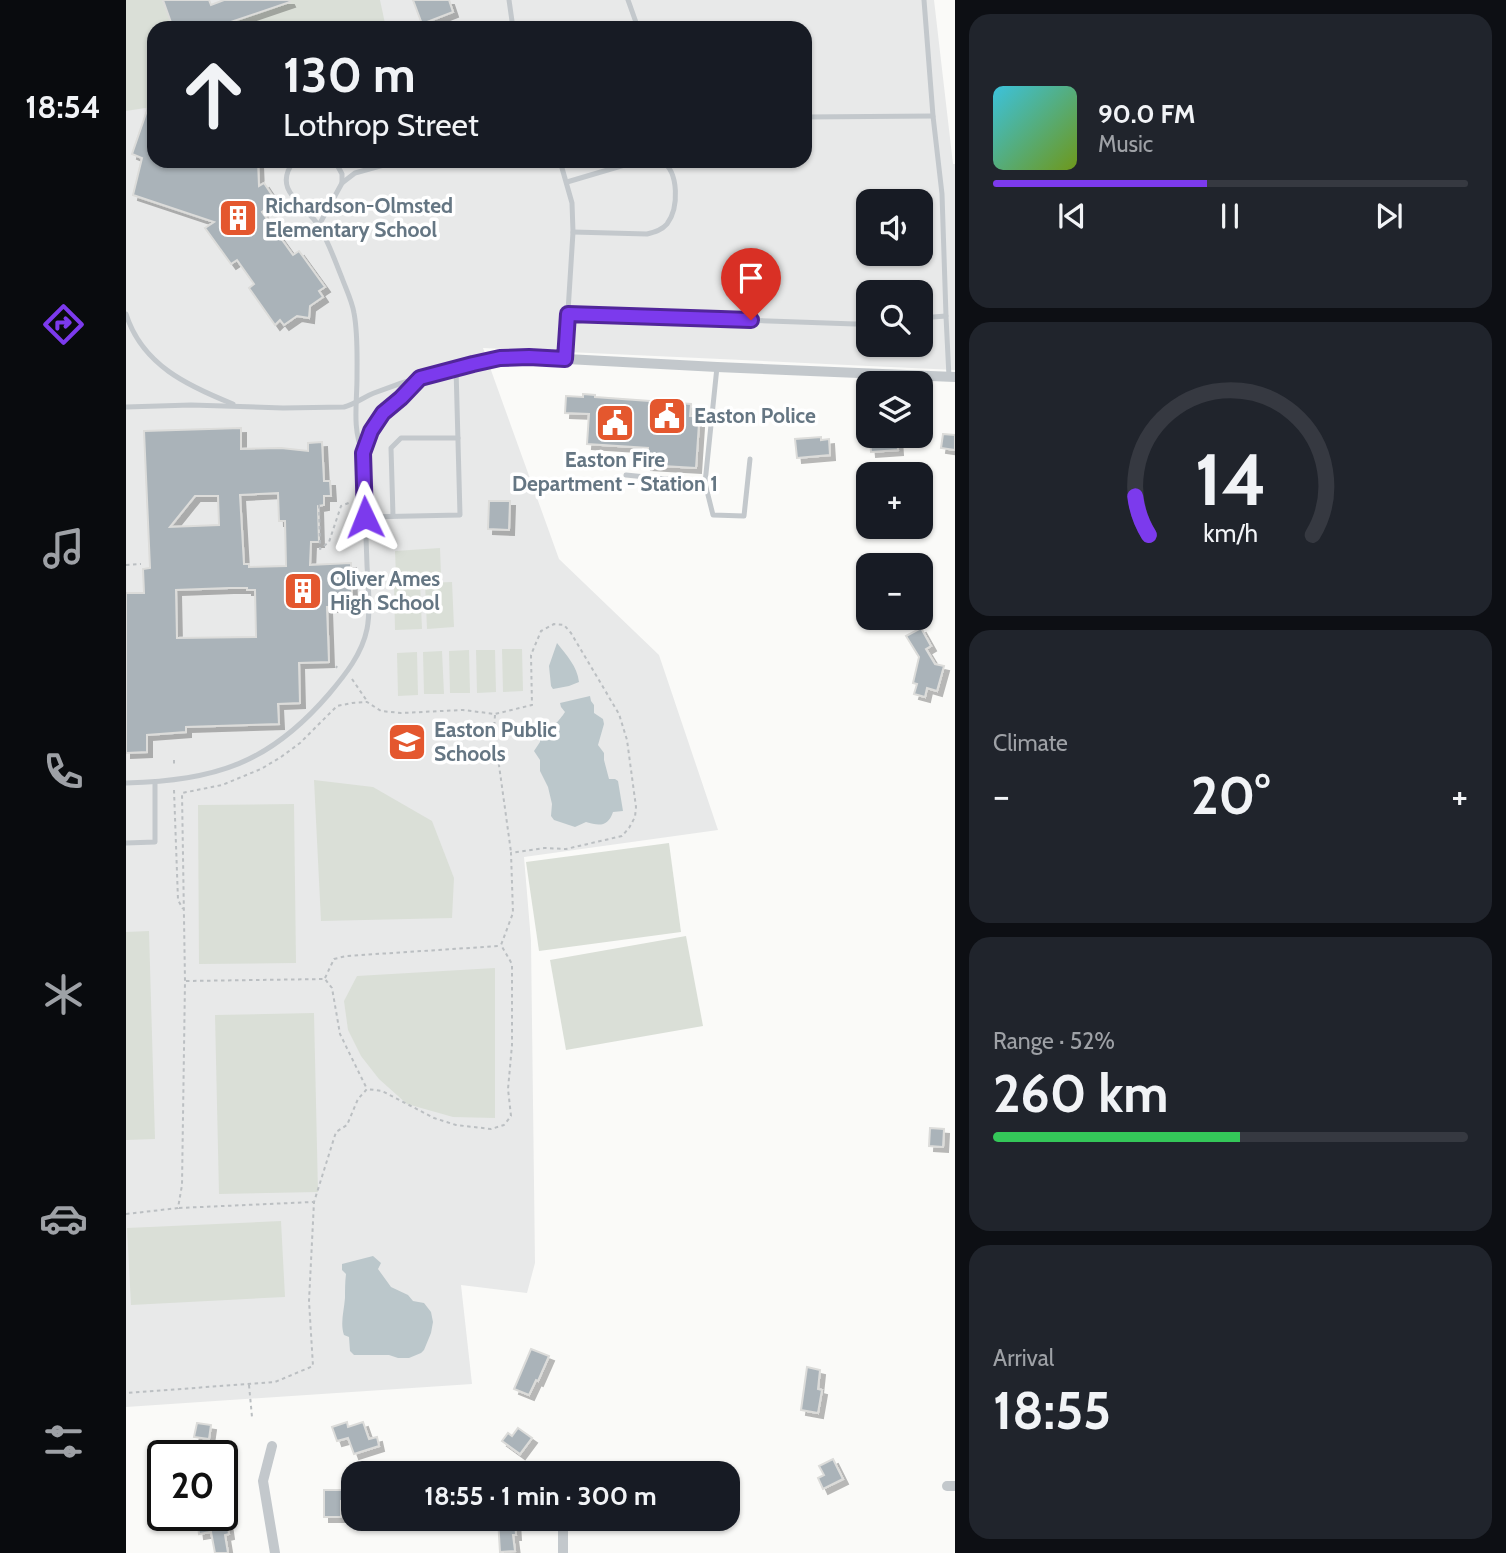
<!DOCTYPE html>
<meta charset="utf-8">
<style>
:root{--surface:#171b24;--page:#20242c;--text:#f1f3f6;--muted:#9ea1a6;--line:#363941;--accent:#7c3aed}
body{margin:0;font-family:Cabin,sans-serif;background:var(--page);color:var(--text);height:100vh;display:flex;flex-direction:column;font-size:26px;white-space:nowrap}
*{box-sizing:border-box;margin:0}
p{font-size:23px;color:var(--muted)}
.icon{flex:none;width:38px;height:38px;fill:none;stroke:currentColor;stroke-width:2;stroke-linecap:round;stroke-linejoin:round}
.map{position:relative;flex:1;overflow:hidden}
.sheet{display:flex;flex-direction:column;gap:14px;padding:14px;background:#0d0f14;width:551px}
.sheet>*{flex:none}
.top-card{position:absolute;left:21px;top:21px;width:665px;height:147px;border-radius:21px;box-shadow:0 2px 5px #0004;background:#171b24;color:var(--text);overflow:hidden}
.tools{position:absolute;left:730px;top:189px;display:grid;gap:14px}
.tools a{display:grid;place-items:center;width:77px;height:77px;border-radius:14px;background:var(--surface);box-shadow:0 2px 5px #0004;font-size:35px}
.speed{position:absolute;left:21px;top:1440px;display:flex;gap:14px;font-size:35px;font-weight:700;text-align:center}
.speed>*{display:grid;place-content:center;width:91px;height:91px;border-radius:50%;background:var(--surface);box-shadow:0 2px 5px #0004;line-height:1}
.speed .limit{border:4px solid #111;border-radius:10px;background:#fff;color:#111}
.pin{position:absolute;display:grid;place-items:center;width:60px;height:60px;color:#fff;margin:-72px -30px;border-radius:50% 50% 50% 0;rotate:-45deg;box-shadow:0 0 7px #0007}
.pin .icon{rotate:45deg}
.me{position:absolute;width:77px;margin:-38px;rotate:358deg;stroke-linejoin:round;filter:drop-shadow(0 0 5px #0008)}
.turn{display:flex;align-items:center;gap:24px;height:147px;padding:0 21px;font-size:32px}
.turn .icon{width:91px;height:91px;stroke-width:2.5}
.turn b{display:block;font-size:49px;line-height:60px}
.big{font-size:52px;font-weight:800;line-height:1.1}
.sheet .tile{flex:1;display:flex;flex-direction:column;justify-content:center;gap:10px;min-width:0;padding:0 24px;border-radius:21px;background:var(--page)}
.sheet .dial{align-items:center;gap:0}
.dial svg{height:182px;overflow:visible;fill:none;stroke:var(--line);stroke-width:7;stroke-linecap:round;text-anchor:middle}
.dial text{fill:var(--text);stroke:none}
.song{display:flex;align-items:center;gap:21px}
.cover{width:84px;height:84px;border-radius:10px;background:linear-gradient(135deg,hsl(190 70% 55%),hsl(80 70% 35%))}
.played{height:7px;border-radius:4px;background:linear-gradient(90deg,var(--accent) 45%,var(--line) 45%)}
.keys{display:flex;justify-content:space-around;direction:ltr}
.heat{display:flex;justify-content:space-between;align-items:center;font-size:38px;direction:ltr}
.charge{height:10px;border-radius:5px;background:linear-gradient(90deg,#34c759 52%,var(--line) 0)}
.trip{position:absolute;left:215px;top:1461px;width:399px;height:70px;border-radius:21px;background:var(--surface);box-shadow:0 2px 5px #0004;font-weight:800;line-height:70px;text-align:center}
main{display:flex;flex:1;min-height:0}
.tab-bar{display:flex;flex-direction:column;width:126px;justify-content:space-around;align-items:center;background:#090b0e;color:var(--muted)}
.tab-bar .icon{width:49px;height:49px}
.tab-bar .current{color:var(--accent)}
.tab-bar b{font-size:32px;color:var(--text)}
.map>svg:first-child{display:block}
</style>
<main>
<nav class="tab-bar">
<b>18:54</b>
<svg class="icon current" aria-label="directions" viewBox="0 0 24 24"><path d="M12 3l9 9-9 9-9-9zM9 14v-3h6M13 9l2 2-2 2"/></svg>
<svg class="icon" aria-label="music" viewBox="0 0 24 24"><path d="M9 18V5l10-2v13"/><circle cx="6" cy="18" r="3"/><circle cx="16" cy="16" r="3"/></svg>
<svg class="icon" aria-label="phone" viewBox="0 0 24 24"><path d="M5 4h4l2 5-3 2q2 4 5 5l2-3 5 2v4C11 20 4 13 5 4z"/></svg>
<svg class="icon" aria-label="climate" viewBox="0 0 24 24"><path d="M12 3v18M4 7l16 10M4 17L20 7"/></svg>
<svg class="icon" aria-label="car" viewBox="0 0 24 24"><path d="M5 17H2v-5l4-1 3-4h7l3 4 3 1v5h-3M9 17h6M6 11h13"/><circle cx="7" cy="17" r="2"/><circle cx="17" cy="17" r="2"/></svg>
<svg class="icon" aria-label="filters" viewBox="0 0 24 24"><path d="M4 7h16M4 17h16"/><circle cx="9" cy="7" r="2"/><circle cx="15" cy="17" r="2"/></svg>
</nav>
<div class="map">
<svg width="829" height="1553" viewBox="0 0 829 1553">
<defs>
<filter id="shadow"><feDropShadow dx="5" dy="5" stdDeviation="0" flood-color="#0004"/></filter>
</defs>
<rect width="100%" height="100%" fill="#fafaf8"/>
<!-- built -->
<path fill="#e8e9e9" fill-rule="evenodd" d="M0,0H808L827,164H829V370L357,348L433,559L533,655L592,830L398,857L405,941L409,1263L401,1293L335,1285L346,1384L0,1407ZM28,28H679V161H28ZM742,201H794V254H742ZM742,292H794V345H742Z"/>
<!-- green -->
<g fill="#dadfd7">
<polygon points="0,0 36,0 47,28 28,28 28,111 19,108 0,111"/>
<polygon points="148,0 254,0 260,28 87,28"/>
<polygon points="314,548 315,575 270,577 269,551"/>
<polygon points="326,582 328,627 301,629 299,583"/>
<polygon points="294,583 296,629 269,630 268,584"/>
<polygon points="376,649 396,649 397,691 377,692"/>
<polygon points="343,650 344,693 324,693 323,651"/>
<polygon points="350,650 369,650 370,692 351,693"/>
<polygon points="316,651 318,694 298,694 297,652"/>
<polygon points="291,652 292,695 272,696 271,653"/>
<polygon points="188,780 247,787 306,821 328,878 326,918 195,921"/>
<polygon points="168,804 170,963 73,964 72,805"/>
<polygon points="543,843 555,932 413,951 400,862"/>
<polygon points="23,931 29,1139 0,1140 0,932"/>
<polygon points="560,936 577,1026 440,1050 424,960"/>
<polygon points="369,968 369,1118 327,1117 281,1104 253,1079 235,1056 222,1030 218,1001 231,976"/>
<polygon points="188,1013 192,1192 93,1194 89,1015"/>
<polygon points="155,1221 159,1297 5,1305 1,1228"/>
</g>
<!-- water -->
<g fill="#bbc7cb">
<path d="M431,643C441,656 451,666 453,682L443,686L427,689L425,686L423,666Z"/>
<path d="M464,696L465,701L468,705V713L477,719L478,724L472,745L478,753V760L483,779H489L492,781L497,811L487,812C482,827 473,826 460,822L449,827L428,820L425,816L426,804L422,787L414,771V760L408,751L414,742V733C423,732 434,720 439,712L435,707L434,703Z"/>
<path d="M247,1256L255,1263L252,1269L265,1287L282,1295L287,1301L298,1303L305,1312L307,1322L305,1333L298,1350L295,1353L283,1358H272L263,1355H228L224,1351L223,1337L218,1335C214,1323 218,1311 219,1298C219,1290 219,1282 220,1274L216,1270V1264Z"/>
</g>
<!-- building -->
<g fill="#aab3b9" stroke="#dcdcda" stroke-width="2" fill-rule="evenodd" filter="url(#shadow)">
<polygon points="37,0 83,0 85,5 98,0 163,0 164,2 87,28 47,28"/>
<polygon points="287,0 323,0 327,12 296,24"/>
<polygon points="26,96 28,96 28,161 132,161 133,186 138,183 150,201 136,212 167,255 173,251 199,287 193,291 197,297 184,306 183,318 171,316 158,325 154,320 149,325 123,288 128,284 111,260 105,264 79,228 88,222 7,195 16,158 6,154"/>
<polygon points="457,394 469,395 469,397 565,404 564,416 570,416 570,423 573,423 570,468 520,465 522,448 461,444 463,414 439,413 440,396 457,397"/>
<path d="M115,428V449L155,448L182,451V443L196,442L198,481H204L205,496H198V505L192,506L193,542H185L184,565L225,563L226,597H218V607H201L203,662L173,663L174,703L152,704L153,724L60,727V732L21,735V752L0,753V593H18L17,569L24,568L18,431ZM152,493L153,521H159L160,566L123,567V564H118L114,495ZM69,496H92L93,525L44,527ZM103,588H121V590H129L130,637L51,638L50,590Z"/>
<polygon points="817,434 829,435 829,450 815,448"/>
<polygon points="771,436 772,450 745,452 744,441 752,440 752,437"/>
<polygon points="695,437 695,440 703,439 704,455 671,458 669,439"/>
<polygon points="363,501 384,501 383,530 362,529"/>
<polygon points="795,628 805,646 800,649 809,664 818,666 811,691 801,688 799,697 788,694 791,684 787,683 793,657 780,636"/>
<polygon points="804,1128 818,1129 817,1147 803,1146"/>
<polygon points="405,1349 423,1356 412,1381 410,1380 403,1395 388,1389"/>
<polygon points="681,1367 694,1370 692,1389 696,1390 692,1413 675,1410"/>
<polygon points="221,1422 222,1427 237,1422 243,1439 251,1437 253,1446 228,1454 222,1438 211,1441 206,1427"/>
<polygon points="71,1423 85,1425 83,1439 68,1437"/>
<polygon points="392,1428 406,1438 394,1454 376,1441 382,1433 386,1436"/>
<polygon points="707,1459 717,1479 697,1489 692,1478 698,1475 693,1466"/>
<polygon points="198,1490 220,1490 220,1501 215,1501 215,1517 198,1517"/>
<polygon points="100,1514 103,1534 99,1535 102,1553 89,1553 85,1532 73,1534 71,1519"/>
<polygon points="372,1519 389,1519 390,1535 387,1535 389,1551 374,1552"/>
</g>
<g fill="none" stroke-linecap="round" stroke-linejoin="round">
<!-- path -->
<g stroke="#bbbfc2" stroke-width="2" stroke-dasharray="3.5 3.5" stroke-linecap="butt">
<polyline points="193,505 194,549 203,542 215,506 225,502"/>
<polyline points="0,565 15,564"/>
<polyline points="210,668 211,666"/>
<polyline points="226,679 241,701"/>
<polyline points="369,715 368,729 385,852"/>
<polyline points="48,760 48,764"/>
<polyline points="48,790 52,900 57,909"/>
<polyline points="199,978 208,959 220,956 373,946"/>
<polyline points="60,981 199,979 206,988 214,1034 240,1087"/>
<polyline points="53,1208 187,1202"/>
<polyline points="0,1214 52,1208 56,1185 59,981 56,793 96,785 135,769 155,757 174,743 211,706 226,703 241,702 255,711 275,713 337,710 369,714 406,705 405,655 415,631 428,624 438,625 445,633 493,714 501,740 510,807 509,817 503,828 496,836 440,849 418,848 385,853 387,913 375,945 386,964 386,1045 382,1089 385,1116 378,1125 365,1129 330,1125 308,1118 256,1091 241,1089 232,1099 221,1125 210,1132 188,1202 183,1301 187,1366 149,1382 0,1393"/>
<polyline points="123,1385 126,1417"/>
</g>
<!-- lane -->
<g stroke="#c3c8cc" stroke-width="5">
<polyline points="383,0 387,28"/>
<polyline points="502,0 512,28"/>
<polyline points="798,0 807,116 816,194 820,316"/>
<polyline points="679,117 807,116"/>
<path d="M168,161C144,192 182,205 194,228C203,243 209,261 216,278C220,289 226,301 228,313C232,334 231,357 231,378C231,403 226,429 237,453"/>
<polyline points="434,161 446,203 447,232 439,359"/>
<polyline points="441,182 512,161"/>
<polyline points="216,183 229,173 272,161"/>
<polyline points="193,225 216,183 216,174 209,161"/>
<path d="M447,232L521,234C529,232 536,230 541,224C553,208 553,172 536,161"/>
<path d="M0,314C16,365 62,386 107,404"/>
<polyline points="442,314 729,324 742,323"/>
<polyline points="794,318 820,316 823,377"/>
<path d="M0,407L65,405L157,408L218,407C229,404 238,397 248,393C284,379 323,368 361,361"/>
<polyline points="500,475 579,483 591,367"/>
<polyline points="579,483 587,515 618,516 624,459"/>
<polyline points="267,516 265,448 275,438 332,438"/>
<polyline points="239,517 334,515 330,368"/>
<path d="M0,783C90,780 143,764 203,694C219,675 236,654 241,629C245,609 242,586 241,565C240,528 238,490 237,453L245,431L252,418L294,378"/>
<polyline points="0,843 29,842 29,782"/>
</g>
<!-- street -->
<g stroke="#c3c8cc" stroke-width="10">
<polyline points="361,361 374,358 403,357 591,367 829,377"/>
<polyline points="146,1446 137,1481 149,1553"/>
<polyline points="821,1486 829,1486"/>
<polyline points="437,1553 437,1519"/>
</g>
</g>
<g fill="none" stroke-linecap="round" stroke-linejoin="round">
<!-- route casing -->
<g stroke="#51269a" stroke-width="18">
<polyline id="route" points="239,517 237,453 245,431 257,413 275,398 294,378 347,364 374,358 403,357 439,359 442,314 625,320"/>
</g>
<!-- route -->
<use href="#route" stroke="#7c3aed" stroke-width="12"/>
</g>
<!-- icons -->
<defs>
<g id="building-square" transform="scale(2.0125)"><rect x="-9" y="-9" width="18" height="18" rx="4" fill="#e4572e" stroke="#fff"/><path d="M-4-6H4V6H1V3H-1V6H-4ZM-2.5-4.3h1.7v1.8h-1.7ZM.8-4.3h1.7v1.8H.8ZM-2.5-1h1.7V.8h-1.7ZM.8-1h1.7V.8H.8Z" fill="#fff"/></g>
<g id="civic-square" transform="scale(2.0125)"><rect x="-9" y="-9" width="18" height="18" rx="4" fill="#e4572e" stroke="#fff"/><path d="M-.6-6.5H3V-4.5H.6V-3L4-1V1h2V6H-6V1h2V-1L-.6-3ZM-1.2 2.5V6h2.4V2.5Z" fill="#fff"/></g>
<g id="school-square" transform="scale(2.0125)"><rect x="-9" y="-9" width="18" height="18" rx="4" fill="#e4572e" stroke="#fff"/><path d="M0-5L7-2L0 1L-7-2ZM-4 1L0 2.5L4 1V4Q0 6-4 4Z" fill="#fff"/></g>
</defs>
<g fill-rule="evenodd">
<use href="#building-square" x="112" y="218"/>
<use href="#civic-square" x="541" y="416"/>
<use href="#civic-square" x="489" y="423"/>
<use href="#building-square" x="177" y="591"/>
<use href="#school-square" x="281" y="742"/>
</g>
<g text-anchor="middle" stroke-width="7" stroke-linejoin="round" paint-order="stroke">
<!-- poi labels -->
<g font-size="21" font-weight="bold" fill="#657683" stroke="#fff" text-anchor="start">
<text x="139" y="213">Richardson-Olmsted<tspan x="139" dy="24">Elementary School</tspan></text>
<text x="568" y="423">Easton Police</text>
<text x="489" y="467" text-anchor="middle">Easton Fire<tspan x="489" dy="24">Department - Station 1</tspan></text>
<text x="204" y="586">Oliver Ames<tspan x="204" dy="24">High School</tspan></text>
<text x="308" y="737">Easton Public<tspan x="308" dy="24">Schools</tspan></text>
</g>
</g>
</svg>
<div class="tools">
<a><svg class="icon" aria-label="sound" viewBox="0 0 24 24"><path d="M4 9h4l5-4v14l-5-4H4zM17 9q2 3 0 6"/></svg></a>
<a><svg class="icon" aria-label="search" viewBox="0 0 24 24"><circle cx="10" cy="10" r="6"/><path d="M15 15l6 6"/></svg></a>
<a><svg class="icon" aria-label="layers" viewBox="0 0 24 24"><path d="M12 4l9 5-9 5-9-5zM3 14l9 5 9-5"/></svg></a>
<a>+</a>
<a>−</a>
</div>
<div class="speed"><div class="limit">20</div></div>
<div class="pin" style="left:625px;top:320px;background:#d93025"><svg class="icon" aria-label="arrive" viewBox="0 0 24 24"><path d="M6 21V4h12l-3 4 3 4H6"/></svg></div>
<svg class="me" style="left:239px;top:517px" viewBox="-20 -20 40 40"><path d="M0-17L14 15 0 8-14 15z" fill="#7c3aed" stroke="#fff" stroke-width="4"/></svg>
<div class="trip">18:55 · 1 min · 300 m</div>
<div class="top-card">
<div class="turn"><svg class="icon" aria-label="ahead" viewBox="0 0 24 24"><path d="M12 20V5M6 11l6-6 6 6"/></svg><div><b>130 m</b>Lothrop Street</div></div>
</div>
</div>
<section class="sheet">
<div class="tile">
<div class="song"><i class="cover"></i><div><b>90.0 FM</b><p>Music</p></div></div>
<div class="played"></div>
<div class="keys"><svg class="icon" aria-label="previous" viewBox="0 0 24 24"><path d="M18 5L8 12l10 7zM5 5v14"/></svg><svg class="icon" aria-label="pause" viewBox="0 0 24 24"><path d="M8 5v14M16 5v14"/></svg><svg class="icon" aria-label="next" viewBox="0 0 24 24"><path d="M6 5l10 7-10 7zM19 5v14"/></svg></div>
</div>
<div class="tile dial"><svg viewBox="0 0 100 80">
<path d="M14 69A42 42 0 1 1 86 69"/>
<path d="M14 69A42 42 0 0 1 8 52" stroke="#7c3aed"/>
<text x="50" y="56" font-size="32" font-weight="700">14</text>
<text x="50" y="72" font-size="11">km/h</text>
</svg></div>
<div class="tile"><p>Climate</p>
<div class="heat"><a>−</a><b class="big">20°</b><a>+</a></div>
</div>
<div class="tile"><p>Range · 52%</p><b class="big">260 km</b><div class="charge"></div></div>
<div class="tile"><p>Arrival</p><b class="big">18:55</b></div>
</section>
</main>
